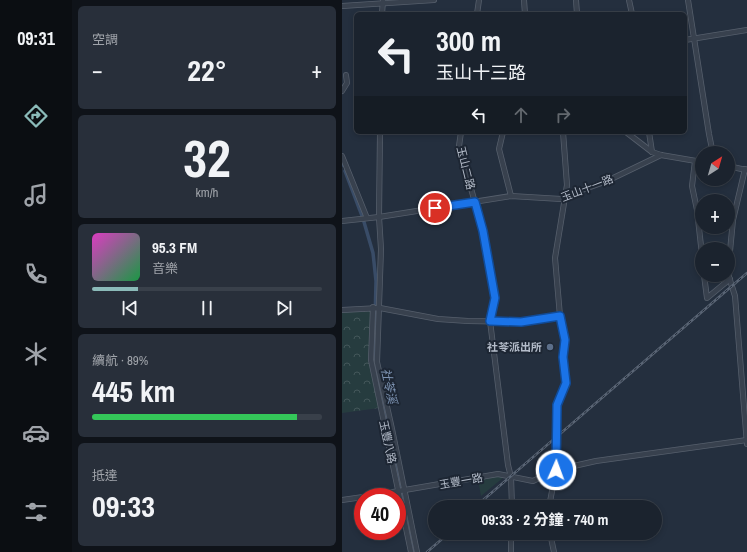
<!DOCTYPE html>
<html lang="zh-TW">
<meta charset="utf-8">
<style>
:root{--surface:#1b232e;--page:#282f3a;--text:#f1f3f6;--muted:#a0a4aa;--line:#39404a;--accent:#8bbbb9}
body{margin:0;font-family:"Archivo Narrow","Noto Sans TC",sans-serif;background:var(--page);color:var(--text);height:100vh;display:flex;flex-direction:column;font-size:15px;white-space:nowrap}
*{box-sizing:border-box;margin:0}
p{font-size:13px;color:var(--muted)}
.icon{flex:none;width:22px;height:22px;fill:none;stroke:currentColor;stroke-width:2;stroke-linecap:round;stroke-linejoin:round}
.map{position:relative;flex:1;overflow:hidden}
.details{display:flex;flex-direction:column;gap:6px;padding:6px;background:#0f1319;width:270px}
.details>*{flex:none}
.top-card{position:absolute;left:12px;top:12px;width:333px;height:122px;border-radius:6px;box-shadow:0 2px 6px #0003,0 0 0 1px var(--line);background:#1b232e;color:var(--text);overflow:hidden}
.needle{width:26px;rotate:37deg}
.fabs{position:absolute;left:353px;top:146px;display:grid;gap:8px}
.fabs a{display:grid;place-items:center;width:40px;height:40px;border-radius:50%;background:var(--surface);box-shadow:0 2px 6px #0003,0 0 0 1px var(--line);font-size:20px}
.speed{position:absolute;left:12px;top:488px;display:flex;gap:8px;font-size:20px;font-weight:700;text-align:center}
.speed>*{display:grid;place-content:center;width:52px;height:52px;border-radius:50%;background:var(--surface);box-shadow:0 2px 6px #0003,0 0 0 1px var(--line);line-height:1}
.speed .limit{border:6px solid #d22;background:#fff;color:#111}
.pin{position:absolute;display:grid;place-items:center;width:34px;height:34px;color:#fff;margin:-17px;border:2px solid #fff;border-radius:50%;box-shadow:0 1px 4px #0007}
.me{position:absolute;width:44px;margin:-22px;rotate:2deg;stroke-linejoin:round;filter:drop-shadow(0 0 3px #0008)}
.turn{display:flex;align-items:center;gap:14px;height:84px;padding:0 16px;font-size:18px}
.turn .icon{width:52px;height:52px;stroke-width:2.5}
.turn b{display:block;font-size:28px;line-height:34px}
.lanes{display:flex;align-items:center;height:38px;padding:0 16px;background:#0003;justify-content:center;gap:20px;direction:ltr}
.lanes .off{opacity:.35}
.big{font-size:30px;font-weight:700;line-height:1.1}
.details .tile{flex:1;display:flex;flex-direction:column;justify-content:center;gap:6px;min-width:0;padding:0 14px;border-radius:6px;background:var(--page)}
.details .dial{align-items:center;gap:0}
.dial b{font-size:52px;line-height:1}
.song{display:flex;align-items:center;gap:12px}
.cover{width:48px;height:48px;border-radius:6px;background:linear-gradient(135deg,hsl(310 70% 55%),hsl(140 70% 35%))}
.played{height:4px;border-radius:2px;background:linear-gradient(90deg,var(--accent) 20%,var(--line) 20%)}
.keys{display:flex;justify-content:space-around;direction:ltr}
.heat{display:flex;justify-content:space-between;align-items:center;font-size:22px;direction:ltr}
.charge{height:6px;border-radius:3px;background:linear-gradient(90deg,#34c759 89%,var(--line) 0)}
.trip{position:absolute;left:86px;top:500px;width:234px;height:40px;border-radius:20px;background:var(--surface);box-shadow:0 2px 6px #0003,0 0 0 1px var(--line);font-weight:700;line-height:40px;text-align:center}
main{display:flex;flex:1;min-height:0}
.tab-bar{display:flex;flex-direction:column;width:72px;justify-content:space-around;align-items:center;background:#0b0e12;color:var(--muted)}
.tab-bar .icon{width:28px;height:28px}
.tab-bar .on{color:var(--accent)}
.tab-bar b{font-size:18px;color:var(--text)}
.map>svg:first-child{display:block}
</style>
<main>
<nav class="tab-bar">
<b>09:31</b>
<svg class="icon on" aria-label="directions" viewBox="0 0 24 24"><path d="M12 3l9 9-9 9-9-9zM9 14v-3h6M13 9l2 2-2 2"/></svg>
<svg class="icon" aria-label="music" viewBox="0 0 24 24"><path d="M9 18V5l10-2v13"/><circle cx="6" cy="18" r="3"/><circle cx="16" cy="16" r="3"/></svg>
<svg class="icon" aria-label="phone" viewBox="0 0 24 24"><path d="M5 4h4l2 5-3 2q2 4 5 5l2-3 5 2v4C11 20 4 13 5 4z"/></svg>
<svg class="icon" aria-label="climate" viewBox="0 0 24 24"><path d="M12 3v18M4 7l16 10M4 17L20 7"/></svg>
<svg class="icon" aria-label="car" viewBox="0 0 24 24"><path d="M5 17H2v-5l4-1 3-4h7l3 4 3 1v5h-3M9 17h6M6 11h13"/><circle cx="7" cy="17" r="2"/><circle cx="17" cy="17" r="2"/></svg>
<svg class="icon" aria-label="filters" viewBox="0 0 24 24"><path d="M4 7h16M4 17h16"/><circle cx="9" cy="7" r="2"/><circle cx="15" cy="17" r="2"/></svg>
</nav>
<section class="details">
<div class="tile"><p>空調</p>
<div class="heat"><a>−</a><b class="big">22°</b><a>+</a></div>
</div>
<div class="tile dial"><b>32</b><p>km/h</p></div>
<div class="tile">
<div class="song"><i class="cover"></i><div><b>95.3 FM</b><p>音樂</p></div></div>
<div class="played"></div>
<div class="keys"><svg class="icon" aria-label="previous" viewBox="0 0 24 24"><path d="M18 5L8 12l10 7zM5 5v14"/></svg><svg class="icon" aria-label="pause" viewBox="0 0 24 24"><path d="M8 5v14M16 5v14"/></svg><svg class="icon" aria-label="next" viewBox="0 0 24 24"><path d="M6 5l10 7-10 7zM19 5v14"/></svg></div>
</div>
<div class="tile"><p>續航 · 89%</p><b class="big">445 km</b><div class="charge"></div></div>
<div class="tile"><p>抵達</p><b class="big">09:33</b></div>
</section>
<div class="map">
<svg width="405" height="552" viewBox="0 0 405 552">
<defs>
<pattern id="forest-crowns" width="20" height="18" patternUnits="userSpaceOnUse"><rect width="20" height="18" fill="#263c3f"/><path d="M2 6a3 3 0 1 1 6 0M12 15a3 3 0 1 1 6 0" fill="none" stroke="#435659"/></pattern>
</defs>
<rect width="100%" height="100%" fill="#242f3e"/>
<!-- green -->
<polygon fill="#263c3f" points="156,476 162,477 139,496 136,480"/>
<!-- forest -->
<polygon fill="url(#forest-crowns)" points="29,309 27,360 37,408 0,413 0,311"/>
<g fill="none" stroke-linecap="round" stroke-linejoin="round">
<!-- canal -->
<g stroke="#394c67" stroke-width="3.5">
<polyline points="0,163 1,165"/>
<polyline points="3,171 20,216"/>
<polyline points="22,222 31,253 34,281 32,361 72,552"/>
</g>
<!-- minor casing -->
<g stroke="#565f6c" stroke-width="6">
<g id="minor">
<polyline points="182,0 183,14"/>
<polyline points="234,0 235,14"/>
<polyline points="287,0 290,14"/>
<polyline points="346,0 367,134 370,149 370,153"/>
<polyline points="0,6 92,0"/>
<polyline points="40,14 41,0"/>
<polyline points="135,14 137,0"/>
<polyline points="343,40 405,30"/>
<polyline points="0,91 5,83 4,75"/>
<polyline points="38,132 37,217 39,249 35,362 50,429 75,552"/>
<polyline points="119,132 117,146 141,231 153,299 148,321 166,465 169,477 170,507"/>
<polyline points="161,132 157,149 169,196"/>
<polyline points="284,132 310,152 319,155 360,162"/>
<polyline points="307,132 310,152"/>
<polyline points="0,156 25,218"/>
<polyline points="353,161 350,186 355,210 360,255"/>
<polyline points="386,166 404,170"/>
<polyline points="403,169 391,220 388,251 387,277 393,296 405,444"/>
<polyline points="0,221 37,217 169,196 219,199 229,194 265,181 319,155"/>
<polyline points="362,275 365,298 388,279"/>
<polyline points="31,307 29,360 69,552"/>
<polyline points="0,310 38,308 96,319 126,321 179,322 218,316"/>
<polyline points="22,497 156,474 191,481 214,470 254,461 405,440"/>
<polyline points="0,500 21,497"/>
<polyline points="207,507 214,470 215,405 224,383 221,357 223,340 218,316 213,258 225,185 221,132"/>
<polyline points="208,533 212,552"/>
<polyline points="169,552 169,533"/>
</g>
</g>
<!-- minor -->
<use href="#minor" stroke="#38414e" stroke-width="4.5"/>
<!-- rail casing -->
<g stroke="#5a6575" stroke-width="2.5">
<g id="rail">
<polyline points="133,507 405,273"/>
<polyline points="85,552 107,533"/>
</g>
</g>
<!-- rail -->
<use href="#rail" stroke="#1d2633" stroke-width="1" stroke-dasharray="3" stroke-linecap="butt"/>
</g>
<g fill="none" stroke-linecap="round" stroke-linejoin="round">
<!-- route casing -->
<g stroke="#114b97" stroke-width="10">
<polyline id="route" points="93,208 133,202 141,231 153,298 148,321 179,322 218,316 223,340 221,357 224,383 215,405 214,470"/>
</g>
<!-- route -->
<use href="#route" stroke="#1a73e8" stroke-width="7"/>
</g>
<!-- markers -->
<circle fill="#5c6f8a" stroke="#1d2633" stroke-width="1.5" cx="208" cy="347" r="4"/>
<g text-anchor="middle" stroke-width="4" stroke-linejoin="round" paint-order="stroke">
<!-- street labels -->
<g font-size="11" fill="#b4bcc9" stroke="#1d2633">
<text transform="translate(124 168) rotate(76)" y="4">玉山二路</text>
<text transform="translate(245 188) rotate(-21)" y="4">玉山十一路</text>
<text transform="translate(46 442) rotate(78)" y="4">玉豐八路</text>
<text transform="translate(119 481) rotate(-10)" y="4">玉豐一路</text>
</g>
<!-- poi labels -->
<g font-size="11" font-weight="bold" fill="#b4bcc9" stroke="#1d2633" text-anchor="end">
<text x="200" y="351">社苓派出所</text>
</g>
<!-- water labels -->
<g font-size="12" font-style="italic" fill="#7c92b1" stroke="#1d2633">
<text transform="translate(47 386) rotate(78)" y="4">社苓溪</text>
</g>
</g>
</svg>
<div class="fabs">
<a><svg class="needle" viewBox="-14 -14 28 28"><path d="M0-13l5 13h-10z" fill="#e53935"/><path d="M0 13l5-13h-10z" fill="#a0a4aa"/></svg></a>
<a>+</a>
<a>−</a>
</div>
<div class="speed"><div class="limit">40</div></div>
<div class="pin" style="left:93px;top:208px;background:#d93025"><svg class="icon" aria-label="arrive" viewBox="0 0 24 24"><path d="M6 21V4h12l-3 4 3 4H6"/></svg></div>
<svg class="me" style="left:214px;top:470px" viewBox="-20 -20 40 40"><circle r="17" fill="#1a73e8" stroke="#fff" stroke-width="3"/><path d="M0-11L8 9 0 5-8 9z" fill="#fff"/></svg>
<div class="trip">09:33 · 2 分鐘 · 740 m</div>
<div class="top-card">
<div class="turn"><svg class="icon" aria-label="left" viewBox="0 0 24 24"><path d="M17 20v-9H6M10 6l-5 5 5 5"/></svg><div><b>300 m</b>玉山十三路</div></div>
<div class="lanes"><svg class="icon" aria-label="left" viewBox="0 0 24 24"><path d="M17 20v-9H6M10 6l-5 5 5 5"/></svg><svg class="icon off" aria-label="ahead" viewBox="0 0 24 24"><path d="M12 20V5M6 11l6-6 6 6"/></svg><svg class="icon off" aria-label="right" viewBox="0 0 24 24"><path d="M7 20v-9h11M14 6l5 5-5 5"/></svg></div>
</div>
</div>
</main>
